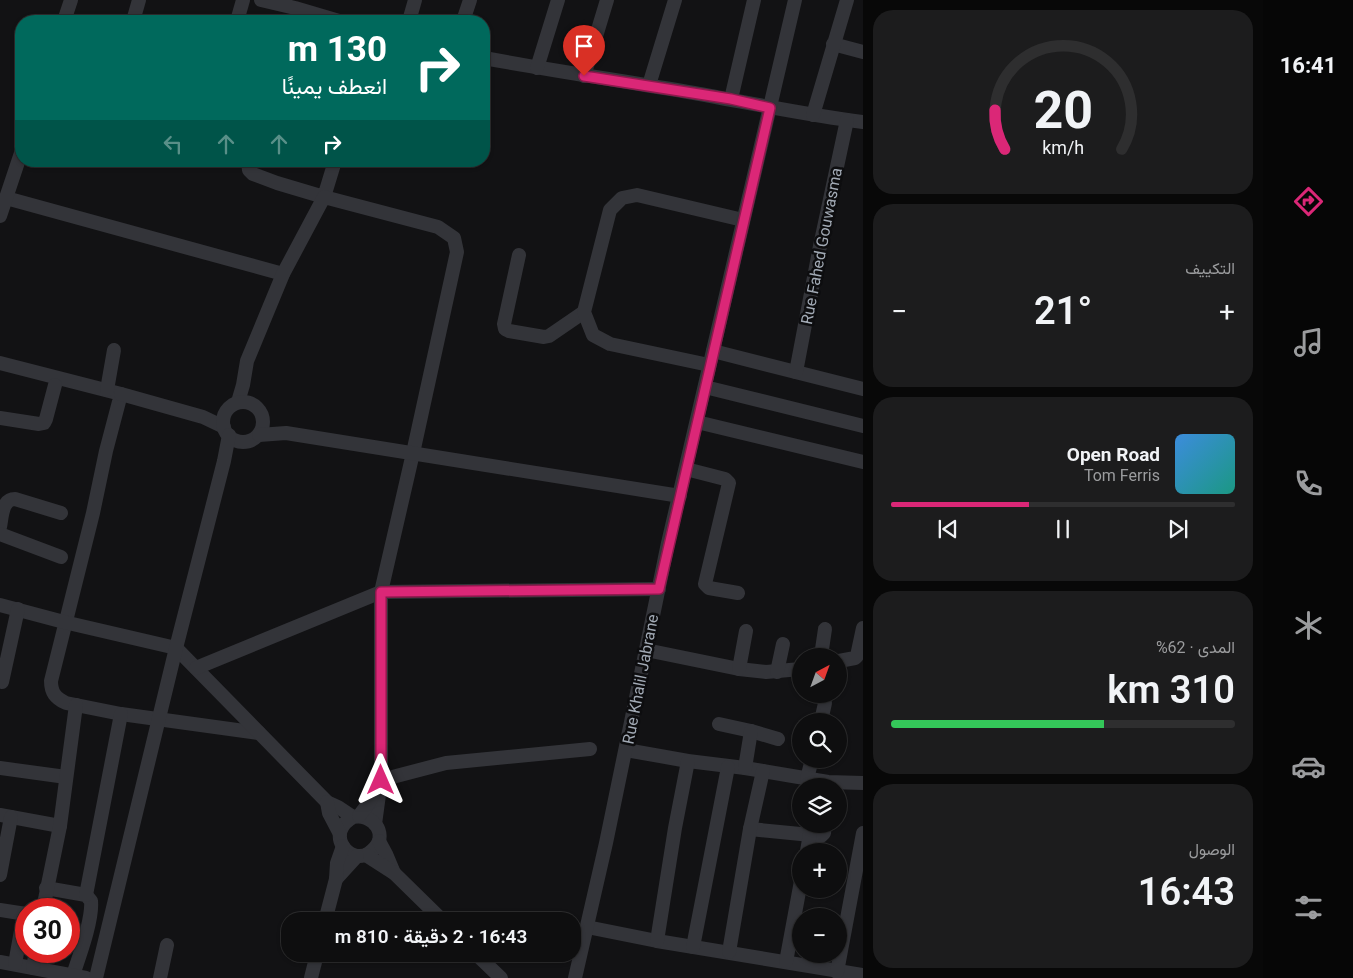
<!DOCTYPE html>
<html lang="ar">
<meta charset="utf-8">
<style>
:root{--surface:#0e0e0f;--page:#1c1c1d;--text:#f1f3f6;--muted:#9b9c9e;--line:#2e2e2f;--accent:#db2777}
body{margin:0;font-family:Roboto,Vazirmatn,sans-serif;background:var(--page);color:var(--text);direction:rtl;height:100vh;display:flex;flex-direction:column;font-size:19px;white-space:nowrap}
*{box-sizing:border-box;margin:0}
p{font-size:16px;color:var(--muted)}
.icon{flex:none;width:28px;height:28px;fill:none;stroke:currentColor;stroke-width:2;stroke-linecap:round;stroke-linejoin:round}
.map{position:relative;flex:1;overflow:hidden;direction:ltr}
.panel{display:flex;flex-direction:column;gap:10px;padding:10px;background:#080808;width:400px}
.panel>*{flex:none}
.guide{position:absolute;left:15px;top:15px;width:475px;height:152px;border-radius:20px;box-shadow:0 1px 4px #0004,0 0 0 1px var(--line);direction:rtl;background:#00695c;color:#fff;overflow:hidden}
.needle{width:32px;rotate:41deg}
.fabs{position:absolute;left:792px;top:648px;display:grid;gap:10px}
.fabs a{display:grid;place-items:center;width:55px;height:55px;border-radius:50%;background:var(--surface);box-shadow:0 1px 4px #0004,0 0 0 1px var(--line);font-size:25px}
.speed{position:absolute;left:15px;top:898px;display:flex;gap:10px;font-size:25px;font-weight:700;text-align:center}
.speed>*{display:grid;place-content:center;width:65px;height:65px;border-radius:50%;background:var(--surface);box-shadow:0 1px 4px #0004,0 0 0 1px var(--line);line-height:1}
.speed .limit{border:8px solid #d22;background:#fff;color:#111}
.pin{position:absolute;display:grid;place-items:center;width:42px;height:42px;color:#fff;margin:-51px -21px;border-radius:50% 50% 50% 0;rotate:-45deg;box-shadow:0 0 5px #0007}
.pin .icon{rotate:45deg}
.me{position:absolute;width:55px;margin:-28px;rotate:0deg;stroke-linejoin:round;filter:drop-shadow(0 0 4px #0008)}
.turn{display:flex;align-items:center;gap:18px;height:105px;padding:0 20px;font-size:22px}
.turn .icon{width:65px;height:65px;stroke-width:2.5}
.turn b{display:block;font-size:35px;line-height:42px}
.lanes{display:flex;align-items:center;height:48px;padding:0 20px;background:#0003;justify-content:center;gap:25px;direction:ltr}
.lanes .off{opacity:.35}
.big{font-size:38px;font-weight:600;line-height:1.1}
.panel .tile{flex:1;display:flex;flex-direction:column;justify-content:center;gap:8px;min-width:0;padding:0 18px;border-radius:20px;background:var(--page)}
.panel .dial{align-items:center;gap:0}
.dial svg{height:130px;overflow:visible;fill:none;stroke:var(--line);stroke-width:7;stroke-linecap:round;text-anchor:middle}
.dial text{fill:var(--text);stroke:none}
.song{display:flex;align-items:center;gap:15px}
.cover{width:60px;height:60px;border-radius:8px;background:linear-gradient(135deg,hsl(210 70% 55%),hsl(170 70% 35%))}
.played{height:5px;border-radius:2px;background:linear-gradient(90deg,var(--accent) 40%,var(--line) 40%)}
.keys{display:flex;justify-content:space-around;direction:ltr}
.heat{display:flex;justify-content:space-between;align-items:center;font-size:28px;direction:ltr}
.charge{height:8px;border-radius:4px;background:linear-gradient(90deg,#34c759 62%,var(--line) 0)}
.trip{position:absolute;left:281px;top:912px;width:300px;height:50px;border-radius:20px;background:var(--surface);box-shadow:0 1px 4px #0004,0 0 0 1px var(--line);font-weight:600;line-height:50px;text-align:center;direction:rtl}
main{display:flex;flex:1;min-height:0}
.dock{display:flex;flex-direction:column;width:90px;justify-content:space-around;align-items:center;background:#060606;color:var(--muted)}
.dock .icon{width:35px;height:35px}
.dock .current{color:var(--accent)}
.dock b{font-size:22px;color:var(--text)}
.map>svg:first-child{display:block}
</style>
<main>
<nav class="dock">
<b>16:41</b>
<svg class="icon current" aria-label="directions" viewBox="0 0 24 24"><path d="M12 3l9 9-9 9-9-9zM9 14v-3h6M13 9l2 2-2 2"/></svg>
<svg class="icon" aria-label="music" viewBox="0 0 24 24"><path d="M9 18V5l10-2v13"/><circle cx="6" cy="18" r="3"/><circle cx="16" cy="16" r="3"/></svg>
<svg class="icon" aria-label="phone" viewBox="0 0 24 24"><path d="M5 4h4l2 5-3 2q2 4 5 5l2-3 5 2v4C11 20 4 13 5 4z"/></svg>
<svg class="icon" aria-label="climate" viewBox="0 0 24 24"><path d="M12 3v18M4 7l16 10M4 17L20 7"/></svg>
<svg class="icon" aria-label="car" viewBox="0 0 24 24"><path d="M5 17H2v-5l4-1 3-4h7l3 4 3 1v5h-3M9 17h6M6 11h13"/><circle cx="7" cy="17" r="2"/><circle cx="17" cy="17" r="2"/></svg>
<svg class="icon" aria-label="filters" viewBox="0 0 24 24"><path d="M4 7h16M4 17h16"/><circle cx="9" cy="7" r="2"/><circle cx="15" cy="17" r="2"/></svg>
</nav>
<section class="panel">
<div class="tile dial"><svg viewBox="0 0 100 80">
<path d="M14 69A42 42 0 1 1 86 69"/>
<path d="M14 69A42 42 0 0 1 8 45" stroke="#db2777"/>
<text x="50" y="56" font-size="32" font-weight="700">20</text>
<text x="50" y="72" font-size="11">km/h</text>
</svg></div>
<div class="tile"><p>التكييف</p>
<div class="heat"><a>−</a><b class="big">21°</b><a>+</a></div>
</div>
<div class="tile">
<div class="song"><i class="cover"></i><div><b>Open Road</b><p>Tom Ferris</p></div></div>
<div class="played"></div>
<div class="keys"><svg class="icon" aria-label="previous" viewBox="0 0 24 24"><path d="M18 5L8 12l10 7zM5 5v14"/></svg><svg class="icon" aria-label="pause" viewBox="0 0 24 24"><path d="M8 5v14M16 5v14"/></svg><svg class="icon" aria-label="next" viewBox="0 0 24 24"><path d="M6 5l10 7-10 7zM19 5v14"/></svg></div>
</div>
<div class="tile"><p>المدى · 62%</p><b class="big">310 km</b><div class="charge"></div></div>
<div class="tile"><p>الوصول</p><b class="big">16:43</b></div>
</section>
<div class="map">
<svg width="863" height="978" viewBox="0 0 863 978">
<rect width="100%" height="100%" fill="#121214"/>
<g fill="none" stroke-linecap="round" stroke-linejoin="round">
<!-- minor -->
<g stroke="#333439" stroke-width="14">
<polyline points="261,0 295,8 339,21"/>
<polyline points="64,21 71,0"/>
<polyline points="133,21 139,0"/>
<polyline points="237,21 243,0"/>
<polyline points="409,21 415,0"/>
<polyline points="463,21 470,0"/>
<polyline points="833,44 863,52"/>
<path d="M484,58C554,71 624,81 694,93C750,103 806,115 863,122"/>
<polyline points="537,68 558,0"/>
<polyline points="584,76 607,0"/>
<polyline points="649,85 675,0"/>
<polyline points="731,99 754,0"/>
<polyline points="813,115 847,0"/>
<polyline points="248,161 249,170 253,174 277,183 324,197 335,161"/>
<polyline points="6,198 283,274"/>
<polyline points="0,216 21,153"/>
<polyline points="519,255 504,324 505,329 509,331 544,337 549,336 584,312"/>
<polyline points="713,351 863,389"/>
<path d="M0,363L121,394L106,451L93,513L51,681C51,692 55,698 66,703L121,714L259,733"/>
<polyline points="709,365 610,344 593,335 584,312 610,210 622,198 637,195 743,220"/>
<polyline points="796,372 820,246 847,120"/>
<polyline points="705,387 863,426"/>
<polyline points="107,390 114,350"/>
<polyline points="121,394 203,417 224,427"/>
<polyline points="238,402 243,385 247,361 283,274 324,197 438,227 454,238 457,252 413,453 381,592 381,780 375,824"/>
<circle cx="243" cy="422" r="20"/>
<polyline points="0,418 39,424 44,423 46,419 55,385"/>
<polyline points="697,422 863,462"/>
<polyline points="259,435 286,433 680,496"/>
<polyline points="686,469 725,479 729,483 705,584 709,588 738,593"/>
<path d="M0,527C2,517 2,499 15,499L61,513"/>
<polyline points="0,534 61,557"/>
<path d="M0,605L64,622L176,648L327,802L338,807L353,817C367,814 383,825 379,841C377,846 373,850 369,853C349,866 324,833 353,817"/>
<polyline points="646,650 739,669 766,672 801,669"/>
<polyline points="821,656 825,629"/>
<polyline points="839,661 855,658 857,656 863,628"/>
<polyline points="196,668 381,592 659,589"/>
<polyline points="739,669 746,631"/>
<polyline points="777,672 783,644"/>
<polyline points="2,682 18,609"/>
<polyline points="821,721 825,703"/>
<polyline points="719,724 751,731 778,739"/>
<polyline points="626,750 688,761 745,768 828,782 863,783"/>
<polyline points="0,768 66,777"/>
<polyline points="745,768 751,731"/>
<polyline points="807,779 812,759"/>
<polyline points="327,802 329,813 340,834"/>
<polyline points="0,815 60,826"/>
<polyline points="359,816 368,804 381,780 446,763 590,749"/>
<polyline points="750,829 821,836 824,833 825,824"/>
<polyline points="379,841 386,854 394,873"/>
<polyline points="807,851 810,834"/>
<polyline points="366,855 394,873 443,921"/>
<polyline points="0,875 11,817"/>
<polyline points="336,879 357,856"/>
<path d="M46,888L86,895L91,901C93,920 79,957 73,975"/>
<polyline points="86,895 121,714"/>
<polyline points="43,909 60,826 76,705"/>
<polyline points="0,910 26,914"/>
<polyline points="325,921 336,879 337,863 343,846"/>
<polyline points="587,927 657,941 863,975"/>
<polyline points="657,941 675,828 688,761"/>
<polyline points="693,947 728,767"/>
<polyline points="729,952 750,829 763,771"/>
<polyline points="476,954 501,978"/>
<polyline points="0,962 86,978"/>
<polyline points="786,962 801,881"/>
<polyline points="15,964 24,914"/>
<polyline points="33,968 36,951"/>
<polyline points="837,972 863,833"/>
<polyline points="96,978 176,648 224,461 229,435"/>
<polyline points="160,978 167,945"/>
<polyline points="311,978 317,954"/>
<polyline points="575,978 606,843 668,543 795,0"/>
</g>
</g>
<g fill="none" stroke-linecap="round" stroke-linejoin="round">
<!-- route casing -->
<g stroke="#8e194d" stroke-width="12">
<polyline id="route" points="381,780 381,592 659,589 770,108 731,99 584,76"/>
</g>
<!-- route -->
<use href="#route" stroke="#db2777" stroke-width="9"/>
</g>
<g text-anchor="middle" stroke-width="5" stroke-linejoin="round" paint-order="stroke">
<!-- street labels -->
<g font-size="16" fill="#a2aab5" stroke="#0d0d0f">
<text transform="translate(821 246) rotate(-79)" y="6">Rue Fahed Gouwasma</text>
<text transform="translate(640 679) rotate(-79)" y="6">Rue Khalil Jabrane</text>
</g>
</g>
</svg>
<div class="fabs">
<a><svg class="needle" viewBox="-14 -14 28 28"><path d="M0-13l5 13h-10z" fill="#e53935"/><path d="M0 13l5-13h-10z" fill="#9b9c9e"/></svg></a>
<a><svg class="icon" aria-label="search" viewBox="0 0 24 24"><circle cx="10" cy="10" r="6"/><path d="M15 15l6 6"/></svg></a>
<a><svg class="icon" aria-label="layers" viewBox="0 0 24 24"><path d="M12 4l9 5-9 5-9-5zM3 14l9 5 9-5"/></svg></a>
<a>+</a>
<a>−</a>
</div>
<div class="speed"><div class="limit">30</div></div>
<div class="pin" style="left:584px;top:76px;background:#d93025"><svg class="icon" aria-label="arrive" viewBox="0 0 24 24"><path d="M6 21V4h12l-3 4 3 4H6"/></svg></div>
<svg class="me" style="left:381px;top:780px" viewBox="-20 -20 40 40"><path d="M0-17L14 15 0 8-14 15z" fill="#db2777" stroke="#fff" stroke-width="4"/></svg>
<div class="trip">16:43 · 2 دقيقة · 810 m</div>
<div class="guide">
<div class="turn"><svg class="icon" aria-label="right" viewBox="0 0 24 24"><path d="M7 20v-9h11M14 6l5 5-5 5"/></svg><div><b>130 m</b>انعطف يمينًا</div></div>
<div class="lanes"><svg class="icon off" aria-label="left" viewBox="0 0 24 24"><path d="M17 20v-9H6M10 6l-5 5 5 5"/></svg><svg class="icon off" aria-label="ahead" viewBox="0 0 24 24"><path d="M12 20V5M6 11l6-6 6 6"/></svg><svg class="icon off" aria-label="ahead" viewBox="0 0 24 24"><path d="M12 20V5M6 11l6-6 6 6"/></svg><svg class="icon" aria-label="right" viewBox="0 0 24 24"><path d="M7 20v-9h11M14 6l5 5-5 5"/></svg></div>
</div>
</div>
</main>
